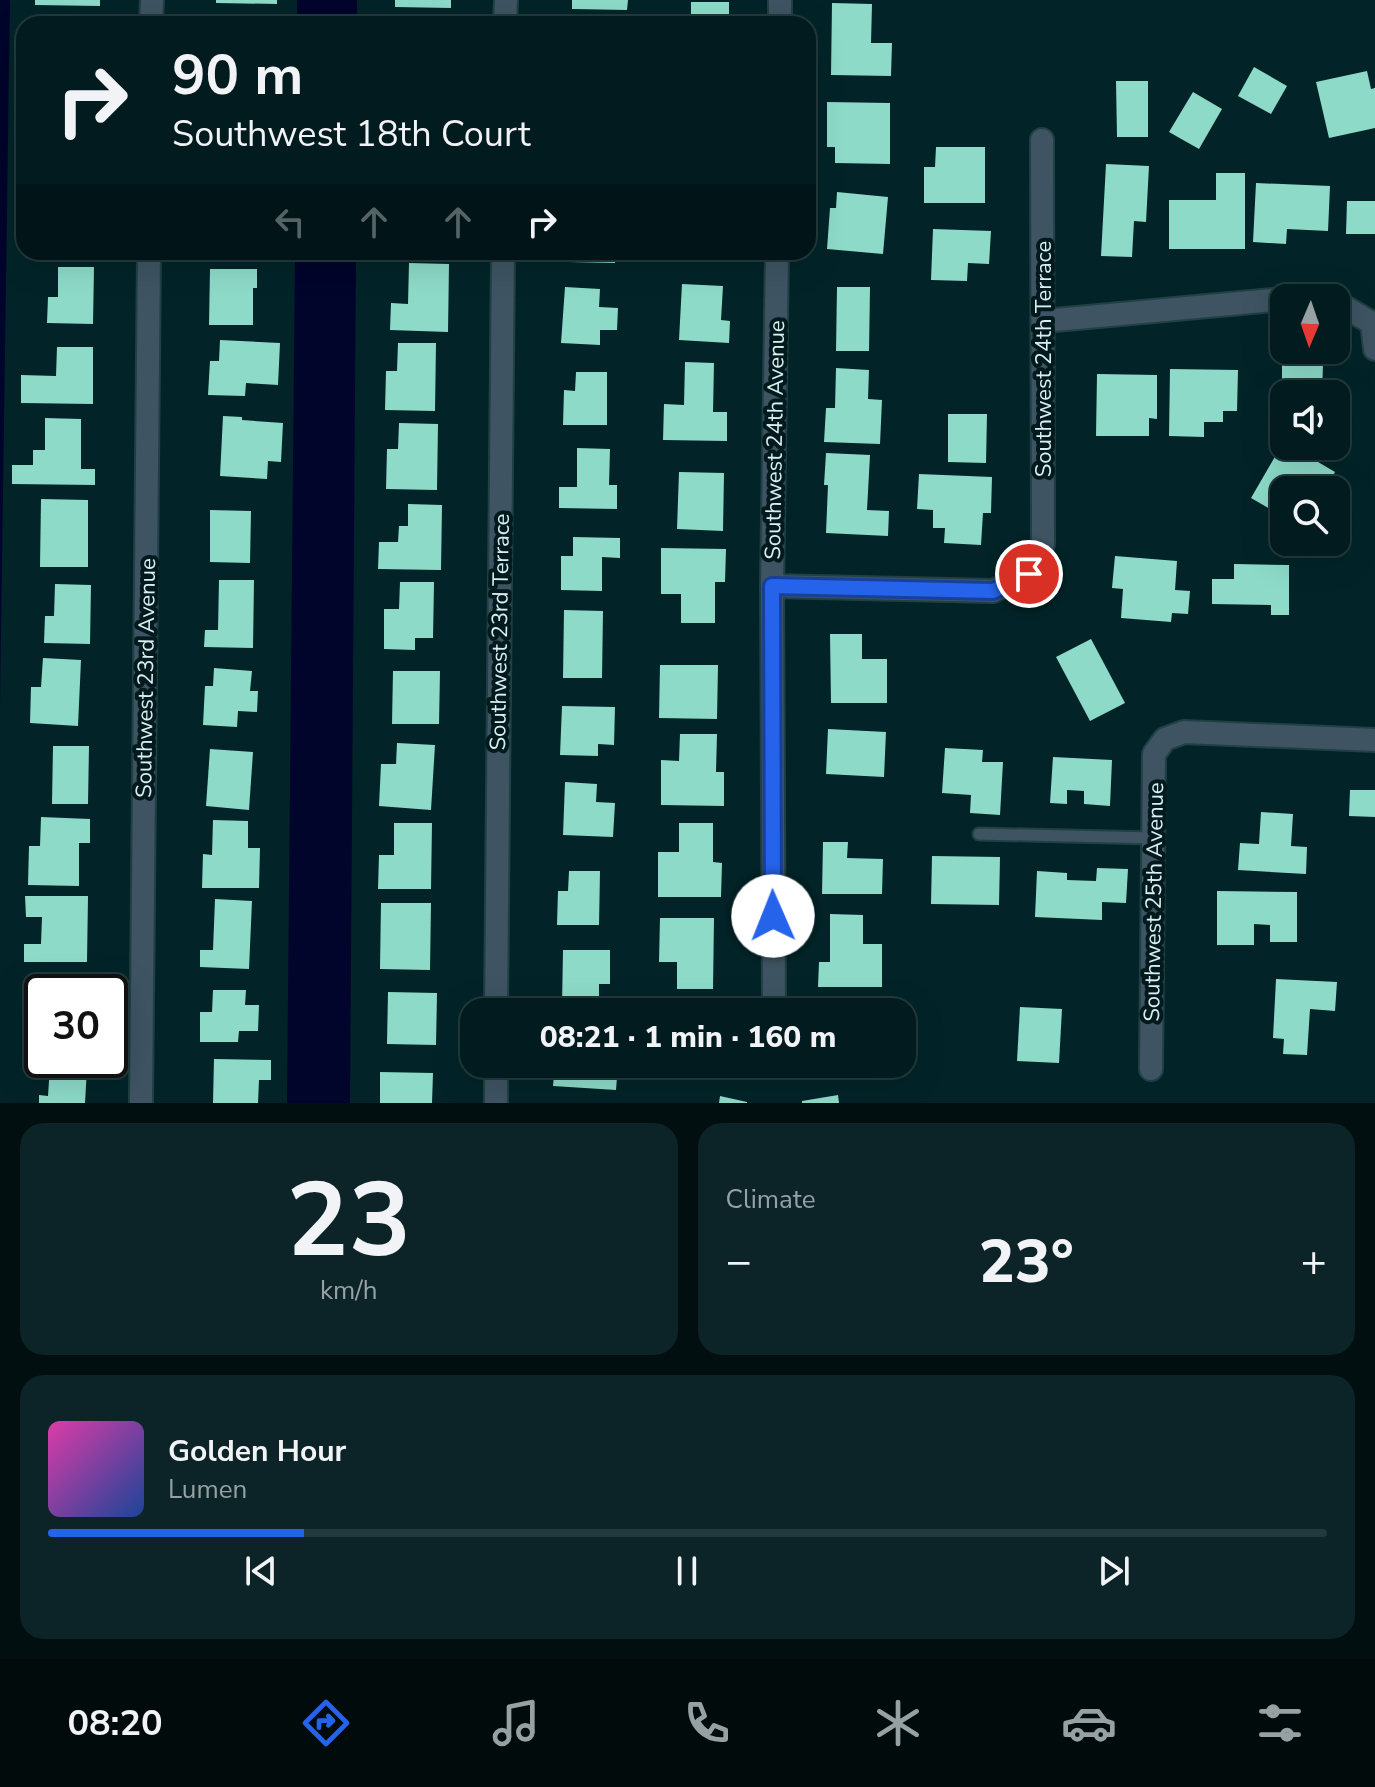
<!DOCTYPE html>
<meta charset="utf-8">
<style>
:root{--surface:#021b1e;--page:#0c2427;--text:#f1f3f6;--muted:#96a1a4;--line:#23393c;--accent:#2563eb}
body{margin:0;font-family:"Nunito Sans",sans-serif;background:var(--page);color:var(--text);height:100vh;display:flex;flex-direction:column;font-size:30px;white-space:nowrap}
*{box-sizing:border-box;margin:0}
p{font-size:26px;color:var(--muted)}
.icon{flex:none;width:44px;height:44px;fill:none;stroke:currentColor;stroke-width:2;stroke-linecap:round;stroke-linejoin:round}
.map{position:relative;height:1103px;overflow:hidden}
.details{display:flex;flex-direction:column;gap:20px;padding:20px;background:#010f10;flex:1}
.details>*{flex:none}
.top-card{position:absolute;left:16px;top:16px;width:800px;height:244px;border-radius:24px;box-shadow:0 8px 32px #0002,0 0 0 2px var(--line);background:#021b1e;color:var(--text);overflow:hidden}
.needle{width:52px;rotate:182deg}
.controls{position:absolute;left:1270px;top:284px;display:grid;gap:16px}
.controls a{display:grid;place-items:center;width:80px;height:80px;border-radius:16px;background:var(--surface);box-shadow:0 8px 32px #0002,0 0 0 2px var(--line);font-size:40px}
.speed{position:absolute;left:24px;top:974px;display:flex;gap:16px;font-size:40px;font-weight:700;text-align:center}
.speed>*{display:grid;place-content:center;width:104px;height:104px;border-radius:50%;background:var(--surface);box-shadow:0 8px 32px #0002,0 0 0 2px var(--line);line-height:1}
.speed .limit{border:4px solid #111;border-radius:12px;background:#fff;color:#111}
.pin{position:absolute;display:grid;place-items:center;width:68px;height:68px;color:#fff;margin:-34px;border:4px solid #fff;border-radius:50%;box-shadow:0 2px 8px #0007}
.me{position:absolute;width:88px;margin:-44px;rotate:359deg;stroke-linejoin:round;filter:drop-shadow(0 0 6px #0008)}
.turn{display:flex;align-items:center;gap:28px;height:168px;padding:0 24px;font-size:36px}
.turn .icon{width:104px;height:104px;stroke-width:2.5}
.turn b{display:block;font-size:56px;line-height:68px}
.lanes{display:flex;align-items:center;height:76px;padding:0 24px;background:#0003;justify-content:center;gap:40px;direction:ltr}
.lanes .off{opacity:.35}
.big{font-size:60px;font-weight:800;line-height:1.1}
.details .card{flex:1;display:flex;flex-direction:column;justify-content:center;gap:12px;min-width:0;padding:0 28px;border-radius:24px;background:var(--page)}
.details .dial{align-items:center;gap:0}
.dial b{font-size:104px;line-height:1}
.song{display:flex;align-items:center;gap:24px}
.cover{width:96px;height:96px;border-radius:12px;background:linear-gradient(135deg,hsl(320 70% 55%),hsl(220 70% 35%))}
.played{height:8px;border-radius:4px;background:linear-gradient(90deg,var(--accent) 20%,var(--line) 20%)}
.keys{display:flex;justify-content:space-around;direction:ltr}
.heat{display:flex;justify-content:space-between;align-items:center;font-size:44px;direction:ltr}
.details .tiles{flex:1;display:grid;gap:20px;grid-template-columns:1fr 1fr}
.card:last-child{grid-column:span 2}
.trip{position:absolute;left:460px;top:998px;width:456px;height:80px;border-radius:24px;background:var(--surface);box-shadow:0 8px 32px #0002,0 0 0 2px var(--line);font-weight:800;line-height:80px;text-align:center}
.dock{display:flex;height:128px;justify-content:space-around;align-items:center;background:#010b0c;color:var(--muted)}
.dock .icon{width:56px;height:56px}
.dock .current{color:var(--accent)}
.dock b{font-size:36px;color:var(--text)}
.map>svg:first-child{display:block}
</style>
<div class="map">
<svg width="1375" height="1103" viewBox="0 0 1375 1103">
<rect width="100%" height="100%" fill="#022428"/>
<!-- water -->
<g fill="#01042b">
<polygon points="0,0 10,0 0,704"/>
<rect x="297" y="0" width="60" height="24"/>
<polygon points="295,252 356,252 350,1103 287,1103"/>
</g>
<!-- building -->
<g fill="#8ddac8">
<polygon points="35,0 100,0 100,6 35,5"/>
<polygon points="216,0 277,0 277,4 216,3"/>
<polygon points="395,0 451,0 451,8 395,7"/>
<polygon points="572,0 628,0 627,10 572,9"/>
<rect x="691" y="2" width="38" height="22"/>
<polygon points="832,3 872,4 871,43 892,43 891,76 831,75"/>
<rect x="212" y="19" width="51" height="5"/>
<polygon points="1254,67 1287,86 1271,114 1238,96"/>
<polygon points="1367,71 1371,89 1375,88 1375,128 1329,138 1316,82"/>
<polygon points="1116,81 1148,81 1148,137 1117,137"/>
<polygon points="1193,92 1222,109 1199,149 1169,132"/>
<polygon points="827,102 890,103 890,164 835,163 835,147 827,147"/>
<polygon points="936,147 985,147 985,203 924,203 924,167 935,167"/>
<polygon points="1106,164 1149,166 1146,222 1134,221 1132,257 1101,256"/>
<polygon points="1216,173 1245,173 1245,249 1169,249 1169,200 1216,200"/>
<polygon points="1256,183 1330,186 1328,231 1287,229 1286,244 1253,242"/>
<polygon points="837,192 888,197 883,254 827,249 830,208 836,208"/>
<polygon points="1347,201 1375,201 1375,234 1346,234"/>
<polygon points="933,229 991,231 989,264 968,263 967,281 931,280"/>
<polygon points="568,252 616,252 615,263 568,262"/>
<polygon points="409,263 449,264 448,332 390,330 391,303 408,304"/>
<polygon points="58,267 94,267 93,324 47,323 48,297 58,297"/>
<polygon points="210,269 257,269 257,288 253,288 253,325 209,325"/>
<polygon points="682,284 723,286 721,320 730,321 729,343 679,340"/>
<polygon points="565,287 600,289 599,307 618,308 617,330 600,330 600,345 561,343"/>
<polygon points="837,287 870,287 869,351 836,351"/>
<polygon points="220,340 280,343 278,385 246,383 245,396 208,395 210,361 219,361"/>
<polygon points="398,343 436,343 435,411 385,410 386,371 397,371"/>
<polygon points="57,347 93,347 93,404 21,403 21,375 56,376"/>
<polygon points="685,362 714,363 713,412 727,412 727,441 663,440 664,404 684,405"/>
<polygon points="1282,363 1323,364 1322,394 1282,394"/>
<polygon points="836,368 869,370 868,399 882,400 880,444 824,442 826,408 835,408"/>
<polygon points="1170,369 1238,370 1237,411 1223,411 1223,422 1204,422 1204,437 1169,436"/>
<polygon points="576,372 607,372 607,425 563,425 564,390 575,391"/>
<polygon points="1097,374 1157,375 1157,419 1149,418 1149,436 1096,436"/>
<polygon points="948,414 987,414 986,463 948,462"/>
<polygon points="223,416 242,417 242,420 283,423 281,462 268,461 267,479 220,476"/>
<polygon points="45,418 81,419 81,469 95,469 95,485 12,484 12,465 33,465 33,450 45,450"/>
<polygon points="399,423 438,424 437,490 386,489 387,449 398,449"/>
<polygon points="1284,441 1284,446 1291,446 1335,472 1325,490 1284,490 1284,517 1251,498"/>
<polygon points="577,448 610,449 609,485 617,485 617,509 559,508 559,487 577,487"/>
<polygon points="826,453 870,455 867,510 889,511 888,536 826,533 828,485 824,485"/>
<polygon points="679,472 724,473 723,531 677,529"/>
<polygon points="919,474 992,477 991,513 983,513 981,545 944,543 945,528 933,528 933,510 917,509"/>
<polygon points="41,499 88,500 88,567 40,567"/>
<polygon points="408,504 442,505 441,570 378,569 379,542 398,542 399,526 408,526"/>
<polygon points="210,510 251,511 250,563 210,562"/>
<polygon points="573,537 620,538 620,558 602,557 602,591 561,590 561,556 573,556"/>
<polygon points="661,548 726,549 725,582 715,582 715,623 681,623 681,594 661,594"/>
<polygon points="1115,556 1177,561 1175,590 1190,591 1188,614 1172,613 1171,622 1121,618 1123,589 1112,588"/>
<polygon points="1234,564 1289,565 1289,615 1271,615 1271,605 1212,604 1212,579 1234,579"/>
<polygon points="219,580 254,580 253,648 204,647 205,630 218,630"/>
<polygon points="400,582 434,582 433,638 415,638 415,650 384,649 384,609 399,609"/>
<polygon points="55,584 91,585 90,644 44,643 45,616 54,616"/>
<polygon points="564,610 603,611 602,678 563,678"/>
<polygon points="830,634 862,634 862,659 887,659 887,703 831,703"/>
<polygon points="1091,639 1125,703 1090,721 1056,657"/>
<polygon points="43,658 81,660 78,726 30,723 31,687 41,687"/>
<polygon points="660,665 718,665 717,719 659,718"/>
<polygon points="214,668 252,671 250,691 258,691 257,712 238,711 237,727 203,725 205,686 213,686"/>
<polygon points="393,671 440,671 439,724 392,724"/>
<polygon points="562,706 615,707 614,745 598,744 598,756 560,755"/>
<polygon points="828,729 886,732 884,777 826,774"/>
<polygon points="680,734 717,734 716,772 724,772 724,806 661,805 661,760 679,761"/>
<polygon points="397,743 435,745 431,810 379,806 381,764 396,764"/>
<polygon points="53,746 89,746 88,804 52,804"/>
<polygon points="945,748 983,750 982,762 1003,762 1000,815 970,813 971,795 942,793"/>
<polygon points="210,749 253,752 249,810 206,806"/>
<polygon points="1053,757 1112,760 1110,806 1084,804 1084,791 1067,790 1067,804 1050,803"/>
<polygon points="565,782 597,784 596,802 615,803 613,837 563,835"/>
<polygon points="1350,790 1375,790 1375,817 1349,816"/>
<polygon points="1261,812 1293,814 1291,846 1307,847 1306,874 1238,870 1240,843 1259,844"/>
<polygon points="41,817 90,819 90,843 79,843 79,886 28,885 29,846 40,846"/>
<polygon points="213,820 248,821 248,848 260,848 259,888 202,888 203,854 212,855"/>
<polygon points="394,823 432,823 431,889 378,889 379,855 394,855"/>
<polygon points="679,823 713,823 713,862 722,863 721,897 658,897 658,852 679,852"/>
<polygon points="823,842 848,842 847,858 883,859 882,894 822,894"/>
<polygon points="932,856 1000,857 999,905 931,904"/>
<polygon points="1097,868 1128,869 1126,903 1102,902 1102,920 1035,917 1037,871 1067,873 1067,880 1096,881"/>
<polygon points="569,871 600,871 599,925 557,925 558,891 568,891"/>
<polygon points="1217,891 1297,892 1297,942 1270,942 1270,925 1254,924 1254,945 1217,945"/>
<polygon points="25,896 88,896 87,962 24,962 24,944 41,944 42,917 26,917"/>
<polygon points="215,899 252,901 249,969 200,967 200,950 213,950"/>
<polygon points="381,903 431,903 430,970 380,969"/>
<polygon points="830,914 863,915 863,944 882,944 882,987 818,987 819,962 830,962"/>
<polygon points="660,918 714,918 713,989 677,989 677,962 659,962"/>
<polygon points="563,950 610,950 610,984 599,984 599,1006 562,1006"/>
<polygon points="38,978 75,979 75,992 42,992 42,1044 27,1044 27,1008 37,1009"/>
<polygon points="1276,979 1337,982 1335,1011 1310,1009 1307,1055 1283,1054 1284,1039 1273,1038"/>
<polygon points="213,990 246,990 245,1005 259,1005 258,1031 239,1031 238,1042 200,1042 200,1012 212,1012"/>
<polygon points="388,992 437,993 436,1045 387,1044"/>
<polygon points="665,1005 701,1006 700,1012 664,1012"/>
<polygon points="1020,1007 1062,1009 1059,1063 1017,1061"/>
<polygon points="214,1059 271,1060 271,1080 259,1080 258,1103 213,1103"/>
<polygon points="555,1064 618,1064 616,1090 553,1086"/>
<polygon points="665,1064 700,1064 700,1072 665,1071"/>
<polygon points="834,1064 878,1064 877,1077 833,1075"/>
<polygon points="50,1066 87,1068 85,1103 39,1103 39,1095 48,1096"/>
<polygon points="380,1072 433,1073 432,1103 380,1103"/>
<polygon points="838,1095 839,1103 802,1103 802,1101"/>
<polygon points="720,1096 747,1102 747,1103 719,1103"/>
</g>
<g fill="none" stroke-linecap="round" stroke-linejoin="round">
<!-- lane casing -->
<g stroke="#204044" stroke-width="15">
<polyline id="lane" points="979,834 1153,838"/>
</g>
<!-- street casing -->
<g stroke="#204044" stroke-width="26">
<g id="street">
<polyline points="151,24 152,0"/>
<polyline points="505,24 506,0"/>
<polyline points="780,24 780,0"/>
<polyline points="1296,298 1310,298"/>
<polyline points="1336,302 1372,323 1375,349"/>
<polyline points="1044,321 1284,299"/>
<polyline points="772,586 993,591 1029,574 1043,544 1042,140"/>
<polyline points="496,1012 503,252"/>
<polyline points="774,1012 772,586 777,252"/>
<polyline points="1151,1069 1154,754 1165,739 1184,732 1375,740"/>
<polyline points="141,1103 149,252"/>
<polyline points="496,1103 496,1064"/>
</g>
</g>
<!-- lane -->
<use href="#lane" stroke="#3e5462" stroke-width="11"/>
<!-- street -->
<use href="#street" stroke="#3e5462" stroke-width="22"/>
</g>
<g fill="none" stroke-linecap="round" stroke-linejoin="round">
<!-- route casing -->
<g stroke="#184099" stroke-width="20">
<polyline id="route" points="773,916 772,586 993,591 1029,574"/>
</g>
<!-- route -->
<use href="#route" stroke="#2563eb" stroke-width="14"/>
</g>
<g text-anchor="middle" stroke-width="8" stroke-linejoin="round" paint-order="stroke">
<!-- street labels -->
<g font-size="22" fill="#dbedef" stroke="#001a1e">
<text transform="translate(1043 359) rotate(-90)" y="8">Southwest 24th Terrace</text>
<text transform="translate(774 440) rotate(-89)" y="8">Southwest 24th Avenue</text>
<text transform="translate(499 632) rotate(-89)" y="8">Southwest 23rd Terrace</text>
<text transform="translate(145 678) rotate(-89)" y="8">Southwest 23rd Avenue</text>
<text transform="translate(1153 902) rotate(-89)" y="8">Southwest 25th Avenue</text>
</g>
</g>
</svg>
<div class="controls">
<a><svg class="needle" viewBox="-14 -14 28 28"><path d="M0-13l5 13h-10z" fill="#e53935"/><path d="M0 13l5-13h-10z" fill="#96a1a4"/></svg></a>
<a><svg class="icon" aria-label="sound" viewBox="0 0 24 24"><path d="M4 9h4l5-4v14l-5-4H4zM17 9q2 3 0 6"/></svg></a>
<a><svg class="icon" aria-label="search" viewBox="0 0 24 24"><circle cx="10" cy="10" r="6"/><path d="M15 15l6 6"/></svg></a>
</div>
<div class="speed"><div class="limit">30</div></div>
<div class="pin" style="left:1029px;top:574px;background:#d93025"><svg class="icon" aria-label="arrive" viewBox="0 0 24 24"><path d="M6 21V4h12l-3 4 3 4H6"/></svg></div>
<svg class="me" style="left:773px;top:916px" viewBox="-20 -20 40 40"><circle r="19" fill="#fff"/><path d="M0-13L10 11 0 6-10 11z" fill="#2563eb"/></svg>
<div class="trip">08:21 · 1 min · 160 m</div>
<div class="top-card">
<div class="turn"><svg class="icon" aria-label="right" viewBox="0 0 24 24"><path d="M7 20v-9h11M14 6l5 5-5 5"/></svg><div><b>90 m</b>Southwest 18th Court</div></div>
<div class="lanes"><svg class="icon off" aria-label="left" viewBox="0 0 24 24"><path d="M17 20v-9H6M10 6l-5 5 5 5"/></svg><svg class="icon off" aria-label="ahead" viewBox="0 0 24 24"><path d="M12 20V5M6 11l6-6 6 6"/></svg><svg class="icon off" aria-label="ahead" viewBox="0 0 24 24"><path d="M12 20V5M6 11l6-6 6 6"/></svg><svg class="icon" aria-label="right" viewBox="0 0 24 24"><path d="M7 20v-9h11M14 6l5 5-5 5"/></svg></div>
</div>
</div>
<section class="details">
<div class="tiles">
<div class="card dial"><b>23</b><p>km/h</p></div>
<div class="card"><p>Climate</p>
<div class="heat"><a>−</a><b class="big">23°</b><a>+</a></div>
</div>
<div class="card">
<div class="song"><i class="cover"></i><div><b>Golden Hour</b><p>Lumen</p></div></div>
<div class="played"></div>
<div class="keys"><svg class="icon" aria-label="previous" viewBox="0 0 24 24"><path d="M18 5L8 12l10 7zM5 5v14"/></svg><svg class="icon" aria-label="pause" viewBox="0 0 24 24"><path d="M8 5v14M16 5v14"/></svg><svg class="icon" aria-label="next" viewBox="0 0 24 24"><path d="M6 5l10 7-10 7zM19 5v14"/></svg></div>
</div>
</div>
</section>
<nav class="dock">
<b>08:20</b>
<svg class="icon current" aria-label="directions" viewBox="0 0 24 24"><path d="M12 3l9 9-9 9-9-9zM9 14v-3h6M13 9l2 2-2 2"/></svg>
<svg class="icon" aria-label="music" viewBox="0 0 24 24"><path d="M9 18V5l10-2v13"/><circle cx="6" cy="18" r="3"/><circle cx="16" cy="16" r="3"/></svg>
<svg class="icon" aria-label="phone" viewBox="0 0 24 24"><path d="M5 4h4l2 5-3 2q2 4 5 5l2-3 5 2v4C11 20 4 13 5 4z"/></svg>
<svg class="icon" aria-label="climate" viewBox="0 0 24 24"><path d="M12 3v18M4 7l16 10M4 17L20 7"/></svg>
<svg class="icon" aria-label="car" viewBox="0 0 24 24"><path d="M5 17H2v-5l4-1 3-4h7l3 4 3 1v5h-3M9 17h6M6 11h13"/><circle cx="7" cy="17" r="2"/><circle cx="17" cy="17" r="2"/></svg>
<svg class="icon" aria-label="filters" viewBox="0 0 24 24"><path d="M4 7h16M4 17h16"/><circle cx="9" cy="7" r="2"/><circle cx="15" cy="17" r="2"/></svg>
</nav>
